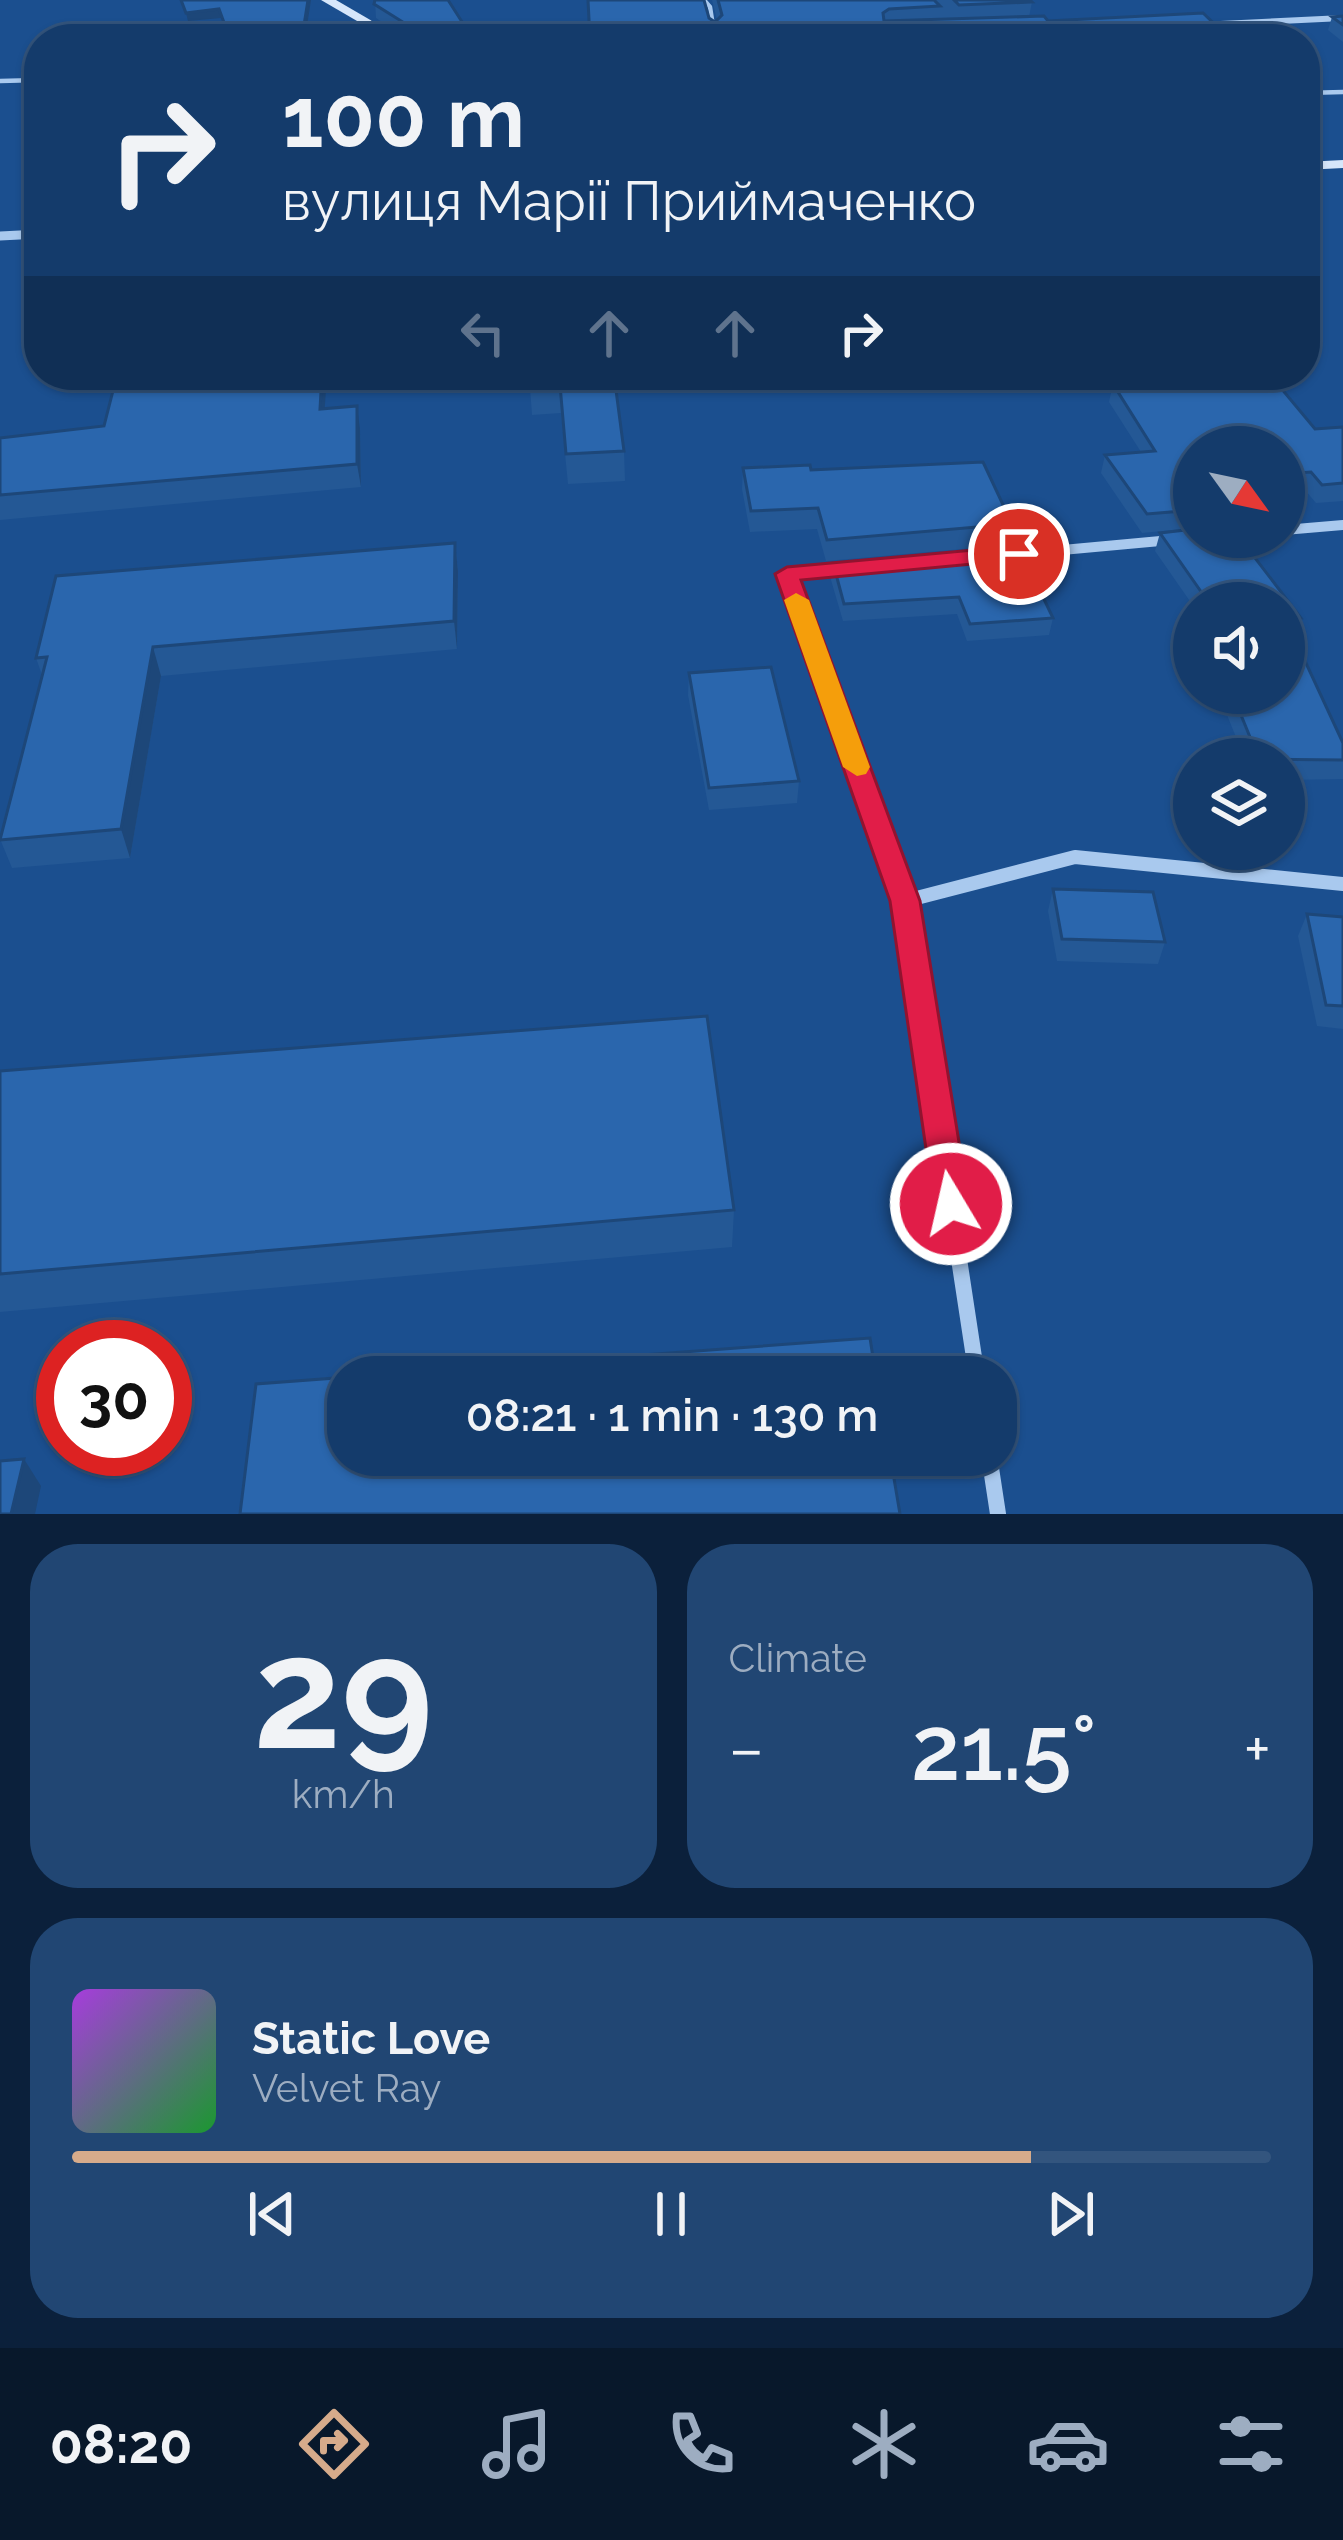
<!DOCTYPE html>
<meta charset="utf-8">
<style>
:root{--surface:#143b6b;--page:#214673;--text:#f1f3f6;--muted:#9dadc1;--line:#33557e;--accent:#d6ab8b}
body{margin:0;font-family:Raleway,sans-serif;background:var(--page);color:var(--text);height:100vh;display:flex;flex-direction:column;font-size:45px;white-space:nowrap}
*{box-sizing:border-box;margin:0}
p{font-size:39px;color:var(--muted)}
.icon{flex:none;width:66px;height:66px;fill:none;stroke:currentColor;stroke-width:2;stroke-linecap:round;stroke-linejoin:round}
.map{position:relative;height:1514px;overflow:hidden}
.panel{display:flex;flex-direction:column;gap:30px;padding:30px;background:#0b203b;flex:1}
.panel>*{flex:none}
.hud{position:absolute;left:24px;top:24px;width:1296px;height:366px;border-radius:48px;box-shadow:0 3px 9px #0004,0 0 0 3px var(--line);background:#143b6b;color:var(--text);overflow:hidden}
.needle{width:78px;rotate:123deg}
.tools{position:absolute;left:1173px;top:426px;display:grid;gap:24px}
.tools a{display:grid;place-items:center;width:132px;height:132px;border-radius:50%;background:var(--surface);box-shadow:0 3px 9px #0004,0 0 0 3px var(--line);font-size:60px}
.speed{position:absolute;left:36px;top:1320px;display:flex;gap:24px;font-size:60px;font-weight:700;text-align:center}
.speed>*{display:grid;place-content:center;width:156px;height:156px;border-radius:50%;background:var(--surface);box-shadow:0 3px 9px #0004,0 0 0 3px var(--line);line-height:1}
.speed .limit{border:18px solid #d22;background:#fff;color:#111}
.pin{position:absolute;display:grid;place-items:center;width:102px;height:102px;color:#fff;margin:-51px;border:6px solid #fff;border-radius:50%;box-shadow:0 3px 12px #0007}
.me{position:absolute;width:132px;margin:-66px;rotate:351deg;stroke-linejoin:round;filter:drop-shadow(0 0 9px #0008)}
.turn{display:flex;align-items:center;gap:42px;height:252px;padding:0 60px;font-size:54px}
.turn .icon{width:156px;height:156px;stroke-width:2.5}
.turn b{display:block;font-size:84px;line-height:102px}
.lanes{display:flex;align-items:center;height:114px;padding:0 60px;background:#0003;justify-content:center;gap:60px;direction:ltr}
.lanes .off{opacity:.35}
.big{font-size:90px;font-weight:600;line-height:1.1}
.panel .card{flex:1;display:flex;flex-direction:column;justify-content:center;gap:18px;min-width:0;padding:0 42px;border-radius:48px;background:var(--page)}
.panel .dial{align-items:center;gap:0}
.dial b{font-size:156px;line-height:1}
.song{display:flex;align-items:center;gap:36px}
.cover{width:144px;height:144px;border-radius:18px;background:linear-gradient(135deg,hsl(280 70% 55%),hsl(130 70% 35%))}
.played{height:12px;border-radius:6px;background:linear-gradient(90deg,var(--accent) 80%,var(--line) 80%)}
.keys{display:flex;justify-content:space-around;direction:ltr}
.heat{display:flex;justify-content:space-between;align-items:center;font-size:66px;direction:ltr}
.panel .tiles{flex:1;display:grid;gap:30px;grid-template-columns:1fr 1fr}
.card:last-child{grid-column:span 2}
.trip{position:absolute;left:327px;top:1356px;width:690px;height:120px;border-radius:48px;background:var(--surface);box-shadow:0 3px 9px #0004,0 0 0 3px var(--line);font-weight:600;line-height:120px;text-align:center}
.tabs{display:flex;height:192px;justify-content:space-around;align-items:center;background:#08182b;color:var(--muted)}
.tabs .icon{width:84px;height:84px}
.tabs .selected{color:var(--accent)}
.tabs b{font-size:54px;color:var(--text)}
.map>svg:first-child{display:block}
</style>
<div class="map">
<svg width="1343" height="1514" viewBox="0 0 1343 1514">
<rect width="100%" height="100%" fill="#1b4f8f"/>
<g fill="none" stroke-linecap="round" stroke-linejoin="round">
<!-- service -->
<g stroke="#a9c9ee" stroke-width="4.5">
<polyline points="704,0 710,7 715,39"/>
<polyline points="1248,23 1265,39"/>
<polyline points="0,81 39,80"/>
<polyline points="1305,93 1343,92"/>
</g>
<!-- minor-far4 -->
<polyline stroke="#a9c9ee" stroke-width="6" points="1200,25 1343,18"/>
<!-- minor-far3 -->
<polyline stroke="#a9c9ee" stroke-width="9" points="0,236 39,234"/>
<!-- minor-far2 -->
<g stroke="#a9c9ee" stroke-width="10">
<polyline points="1284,530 1343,525"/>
<polyline points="1008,555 1204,537"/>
<polyline points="834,705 787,574 845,569"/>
</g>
<!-- minor-far1 -->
<g stroke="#a9c9ee" stroke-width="14">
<polyline points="833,702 905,901 930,1065"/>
<polyline points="905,901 1075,857 1343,884"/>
</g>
<!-- minor -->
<g stroke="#a9c9ee" stroke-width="16">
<polyline points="929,1062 977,1377"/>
<polyline points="989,1455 998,1514"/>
</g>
<!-- secondary -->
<g fill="#d6e6fa" fill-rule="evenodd">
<polygon points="321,0 336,0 403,39 388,39"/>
<polygon points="1343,160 1343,168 1305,170 1305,162"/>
</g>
</g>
<!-- wall -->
<g fill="#245895">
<polygon points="375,0 473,39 386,30 394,30 376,18"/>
<polygon points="712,0 1030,0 1032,2 1029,17 1048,21 1230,39 590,39 709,18 715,22 717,20"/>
<polygon points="1343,16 1343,42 1328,30 1332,17"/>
<polygon points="529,375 614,375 624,451 625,481 568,484 561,413 532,415"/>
<polygon points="1207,375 1270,375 1315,429 1343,427 1343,501 1316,503 1305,490 1284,492 1284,447 1194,447 1194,528 1142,533 1101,473 1105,455 1141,452 1109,402 1113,384 1206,378"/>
<polygon points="325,408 360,429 361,487 0,520 0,438 104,426"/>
<polygon points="743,468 811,470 1012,524 1008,545 826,561 817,529 750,532 742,489"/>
<polygon points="1194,529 1194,537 1239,537 1301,618 1294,637 1343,743 1343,779 1284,780 1284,759 1245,759 1218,693 1284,693 1284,603 1194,603 1194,607 1155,551 1160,533"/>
<polygon points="455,543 458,571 457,649 161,676 130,858 12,868 0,839 42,675 36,658"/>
<polygon points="833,563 1053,618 1049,635 967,641 957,614 843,621 831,580"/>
<polygon points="689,673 799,781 797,803 709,810 688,695"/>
<polygon points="1053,889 1165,942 1158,964 1057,961 1048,911"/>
<polygon points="1307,914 1343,917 1343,1029 1317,1026 1298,936"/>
<polygon points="0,1071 734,1210 732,1247 0,1312"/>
</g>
<!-- shaded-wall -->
<g fill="#1d4779">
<polygon points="308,0 311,0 305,39 297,39"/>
<polygon points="219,9 221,18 188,21 186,13"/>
<polygon points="322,375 327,375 323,432 320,409"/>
<polygon points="357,406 360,429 361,487 357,464"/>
<polygon points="455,543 458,571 457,649 454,621"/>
<polygon points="153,647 161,676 130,858 121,829"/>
<polygon points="24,1459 41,1486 35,1514 11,1514"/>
</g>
<!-- building -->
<g fill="#2a66ad" stroke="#1d4779" stroke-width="3">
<polygon points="181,0 308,0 302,38 297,39 230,39 219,9 186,13"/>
<polygon points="375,0 448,0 473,39 376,39 373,23 386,30 401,30 406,24 374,4"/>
<polygon points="588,0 704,0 709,18 715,22 722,15 718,0 934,0 940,6 889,9 883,13 884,21 1044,16 1048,21 1203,13 1230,39 590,39"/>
<polygon points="954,0 1030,0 1032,2 959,5"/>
<polygon points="1343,16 1343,25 1332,17"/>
<polygon points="117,375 322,375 320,409 357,406 357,464 0,495 0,438 104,426"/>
<polygon points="529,375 614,375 624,451 566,454 560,385 530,386"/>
<polygon points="1211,375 1270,375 1315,429 1343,427 1343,483 1322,485 1311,472 1284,474 1284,447 1194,447 1194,510 1147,514 1105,455 1155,451 1113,384 1213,378"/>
<polygon points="983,462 1012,524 827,540 818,508 751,511 743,468 810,465 811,470"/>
<polygon points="1194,529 1194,537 1239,537 1301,618 1286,620 1343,743 1343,760 1259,759 1232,693 1284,693 1284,603 1209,603 1160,533"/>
<polygon points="455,543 454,621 153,647 121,829 0,840 47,657 36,658 56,576"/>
<polygon points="1019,547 1053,618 970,624 959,597 844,604 833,563"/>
<polygon points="771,667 799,781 709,788 689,673"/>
<polygon points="1053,889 1153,892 1165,942 1062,939"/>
<polygon points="1307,914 1343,917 1343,1006 1326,1005"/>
<polygon points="707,1016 734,1210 0,1274 0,1071"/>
<polygon points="870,1338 876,1377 348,1377 348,1455 890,1455 900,1514 240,1514 256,1384"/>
<polygon points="24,1459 11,1514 0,1514 0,1461"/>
</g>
<!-- route -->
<polygon fill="#e11d48" stroke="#92132f" stroke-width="3" points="1019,546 1031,554 1027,559 801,580 920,901 969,1204 964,1215 951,1220 939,1215 934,1204 890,901 775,574 787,567"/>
<!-- slow -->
<polygon fill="#f59e0b" points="796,593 809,600 870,767 866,774 857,776 843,767 784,600"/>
</svg>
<div class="tools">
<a><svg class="needle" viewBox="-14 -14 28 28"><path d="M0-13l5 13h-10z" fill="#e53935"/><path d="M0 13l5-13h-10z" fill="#9dadc1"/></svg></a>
<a><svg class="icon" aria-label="sound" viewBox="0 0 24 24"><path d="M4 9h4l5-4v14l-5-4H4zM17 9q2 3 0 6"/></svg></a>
<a><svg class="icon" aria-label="layers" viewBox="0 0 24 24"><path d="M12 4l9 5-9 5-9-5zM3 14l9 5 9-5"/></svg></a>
</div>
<div class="speed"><div class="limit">30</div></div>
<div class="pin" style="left:1019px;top:554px;background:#d93025"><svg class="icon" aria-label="arrive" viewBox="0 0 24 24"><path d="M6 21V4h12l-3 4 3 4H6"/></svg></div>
<svg class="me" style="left:951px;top:1204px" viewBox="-20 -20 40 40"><circle r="17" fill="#e11d48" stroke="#fff" stroke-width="3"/><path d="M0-11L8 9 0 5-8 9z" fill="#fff"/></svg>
<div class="trip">08:21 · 1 min · 130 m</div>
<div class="hud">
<div class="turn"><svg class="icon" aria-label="right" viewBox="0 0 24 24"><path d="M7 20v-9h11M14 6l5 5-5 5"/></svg><div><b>100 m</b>вулиця Марії Приймаченко</div></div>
<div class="lanes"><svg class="icon off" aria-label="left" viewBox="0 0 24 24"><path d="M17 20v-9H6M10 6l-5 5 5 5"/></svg><svg class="icon off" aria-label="ahead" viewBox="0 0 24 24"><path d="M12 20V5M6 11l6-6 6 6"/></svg><svg class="icon off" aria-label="ahead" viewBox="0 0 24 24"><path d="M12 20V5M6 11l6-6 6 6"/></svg><svg class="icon" aria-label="right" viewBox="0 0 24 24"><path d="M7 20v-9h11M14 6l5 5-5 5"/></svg></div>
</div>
</div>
<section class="panel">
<div class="tiles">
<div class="card dial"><b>29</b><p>km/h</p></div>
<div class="card"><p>Climate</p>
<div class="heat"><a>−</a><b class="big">21.5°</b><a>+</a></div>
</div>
<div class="card">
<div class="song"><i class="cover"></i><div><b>Static Love</b><p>Velvet Ray</p></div></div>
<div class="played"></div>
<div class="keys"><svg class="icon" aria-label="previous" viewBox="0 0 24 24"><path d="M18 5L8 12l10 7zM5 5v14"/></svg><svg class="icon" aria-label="pause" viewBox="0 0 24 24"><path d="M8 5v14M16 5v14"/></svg><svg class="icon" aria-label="next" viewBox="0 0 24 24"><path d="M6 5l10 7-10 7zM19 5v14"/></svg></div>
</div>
</div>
</section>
<nav class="tabs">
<b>08:20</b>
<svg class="icon selected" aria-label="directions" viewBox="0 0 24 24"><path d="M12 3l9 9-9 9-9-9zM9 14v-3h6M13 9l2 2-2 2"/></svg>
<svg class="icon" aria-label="music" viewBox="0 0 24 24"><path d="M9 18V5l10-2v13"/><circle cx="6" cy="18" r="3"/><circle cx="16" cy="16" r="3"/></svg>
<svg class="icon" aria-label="phone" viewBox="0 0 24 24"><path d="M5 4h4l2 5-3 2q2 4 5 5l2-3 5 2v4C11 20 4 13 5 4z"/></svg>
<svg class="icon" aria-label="climate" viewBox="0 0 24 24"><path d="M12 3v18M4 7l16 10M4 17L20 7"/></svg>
<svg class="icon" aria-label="car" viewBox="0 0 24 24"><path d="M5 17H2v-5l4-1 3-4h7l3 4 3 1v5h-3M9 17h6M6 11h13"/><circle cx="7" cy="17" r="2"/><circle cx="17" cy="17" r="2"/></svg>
<svg class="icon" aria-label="filters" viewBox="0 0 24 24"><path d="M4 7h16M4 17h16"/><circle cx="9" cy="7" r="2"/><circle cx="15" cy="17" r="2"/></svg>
</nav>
